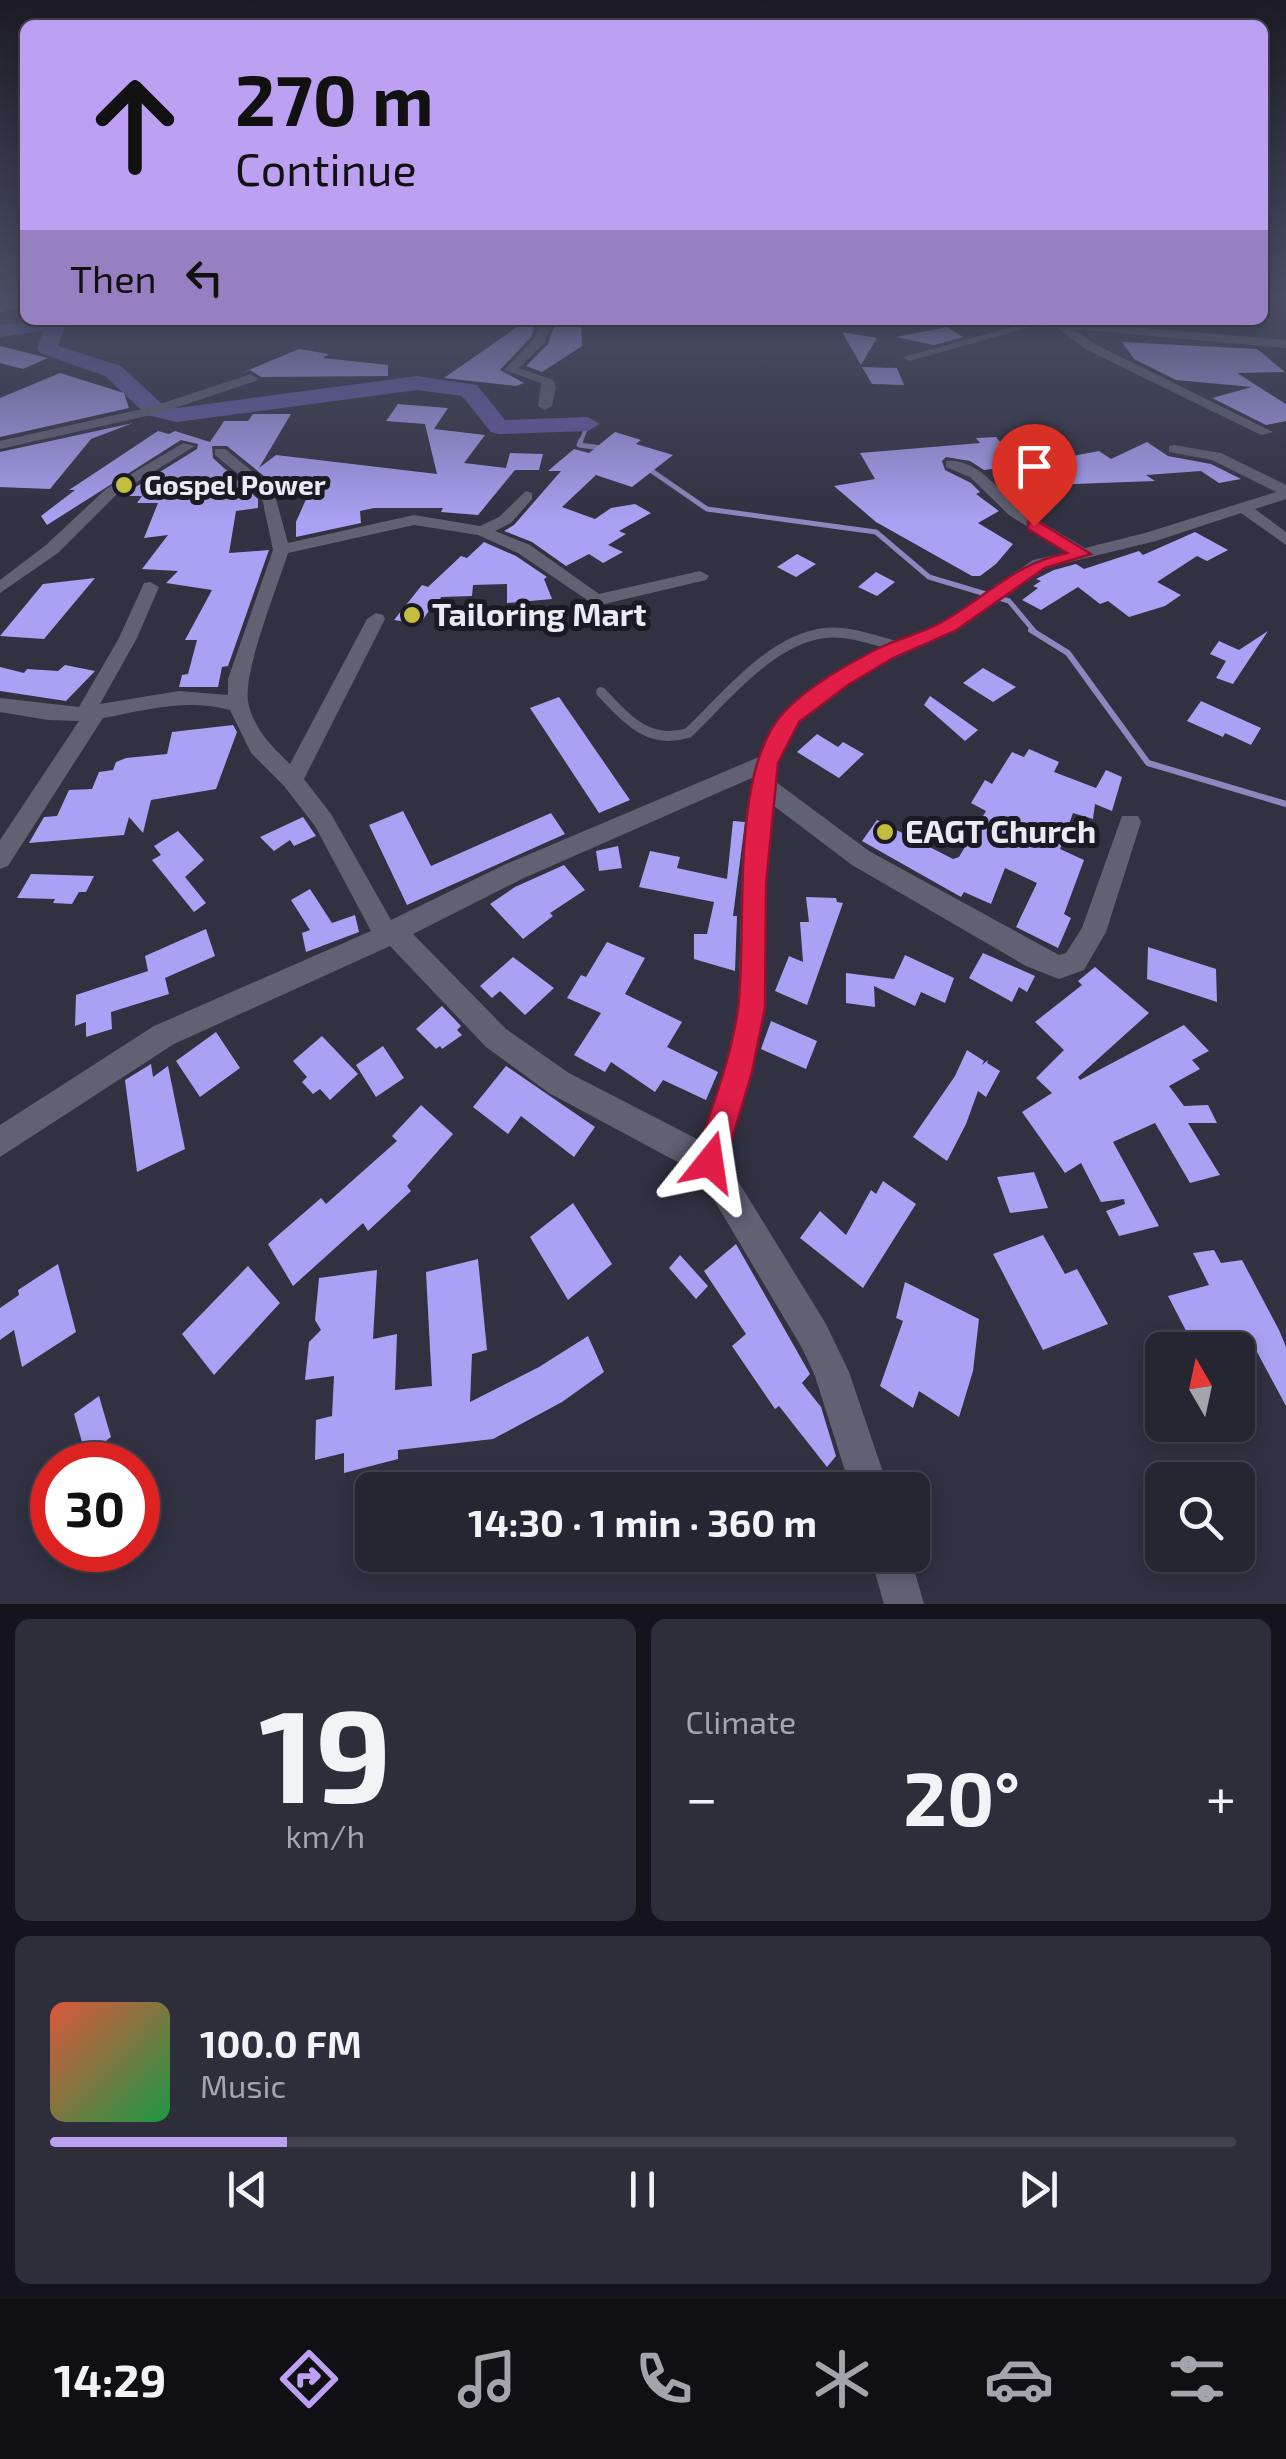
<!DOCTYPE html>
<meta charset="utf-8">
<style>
:root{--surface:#262532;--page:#2e2d3a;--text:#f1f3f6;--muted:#a4a5ac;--line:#42424d;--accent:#bca0f2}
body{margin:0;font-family:"Exo 2",sans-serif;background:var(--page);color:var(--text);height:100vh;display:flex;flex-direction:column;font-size:38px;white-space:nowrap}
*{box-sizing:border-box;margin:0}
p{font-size:32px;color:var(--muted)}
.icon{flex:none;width:55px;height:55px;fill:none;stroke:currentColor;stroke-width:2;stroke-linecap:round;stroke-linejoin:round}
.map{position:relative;height:1604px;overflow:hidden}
.drawer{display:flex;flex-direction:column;gap:15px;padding:15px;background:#15141c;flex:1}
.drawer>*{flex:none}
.banner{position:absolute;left:20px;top:20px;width:1248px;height:305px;border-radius:15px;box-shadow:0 5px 15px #0003,0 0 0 2px var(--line);background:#bca0f2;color:#111;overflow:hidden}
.needle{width:65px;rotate:351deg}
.fabs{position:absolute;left:1145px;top:1332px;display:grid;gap:20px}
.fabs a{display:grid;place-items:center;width:110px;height:110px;border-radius:15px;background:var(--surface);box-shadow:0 5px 15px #0003,0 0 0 2px var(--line);font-size:50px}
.speed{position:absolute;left:30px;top:1442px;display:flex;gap:20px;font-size:50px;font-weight:700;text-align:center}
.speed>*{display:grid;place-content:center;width:130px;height:130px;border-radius:50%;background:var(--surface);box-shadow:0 5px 15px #0003,0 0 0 2px var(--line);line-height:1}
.speed .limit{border:15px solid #d22;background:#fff;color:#111}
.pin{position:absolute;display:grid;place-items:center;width:85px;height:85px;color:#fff;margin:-102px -42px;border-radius:50% 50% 50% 0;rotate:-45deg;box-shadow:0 0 10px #0007}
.pin .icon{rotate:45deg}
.me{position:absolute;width:110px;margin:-55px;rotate:15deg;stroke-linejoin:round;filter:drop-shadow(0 0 8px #0008)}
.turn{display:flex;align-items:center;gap:35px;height:210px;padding:0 50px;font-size:45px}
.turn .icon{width:130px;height:130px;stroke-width:2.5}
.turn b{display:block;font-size:70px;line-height:85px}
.then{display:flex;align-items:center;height:95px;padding:0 50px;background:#0003;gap:20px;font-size:38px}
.big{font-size:75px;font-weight:700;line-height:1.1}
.drawer .card{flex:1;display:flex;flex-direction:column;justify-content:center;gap:15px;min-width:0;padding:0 35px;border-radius:15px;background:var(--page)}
.drawer .dial{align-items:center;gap:0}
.dial b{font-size:130px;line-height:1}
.song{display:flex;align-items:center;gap:30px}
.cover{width:120px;height:120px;border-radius:15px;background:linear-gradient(135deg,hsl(10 70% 55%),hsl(140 70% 35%))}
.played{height:10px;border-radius:5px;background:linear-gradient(90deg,var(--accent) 20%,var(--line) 20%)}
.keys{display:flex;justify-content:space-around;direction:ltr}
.heat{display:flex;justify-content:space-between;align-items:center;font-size:55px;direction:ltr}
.drawer .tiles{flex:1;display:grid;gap:15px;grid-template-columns:1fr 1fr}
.card:last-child{grid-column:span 2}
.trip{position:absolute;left:355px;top:1472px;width:575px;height:100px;border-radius:15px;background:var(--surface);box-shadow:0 5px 15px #0003,0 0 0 2px var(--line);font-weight:700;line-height:100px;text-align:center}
.tab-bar{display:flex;height:160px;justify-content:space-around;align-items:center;background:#0f0f14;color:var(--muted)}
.tab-bar .icon{width:70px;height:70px}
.tab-bar .current{color:var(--accent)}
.tab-bar b{font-size:45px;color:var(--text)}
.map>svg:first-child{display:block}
</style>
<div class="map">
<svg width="1286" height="1604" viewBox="0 0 1286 1604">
<rect width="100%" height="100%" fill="#323142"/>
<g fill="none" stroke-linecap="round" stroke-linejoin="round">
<!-- stream-far2 -->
<polyline stroke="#8e87bf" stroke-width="4" points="580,443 588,424"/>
<!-- stream-far1 -->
<g stroke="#8e87bf" stroke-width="5">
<polyline points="581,440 579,445 602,448"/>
<polyline points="646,467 707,509 876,532 929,577 1009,601 1035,632"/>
</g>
<!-- stream -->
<polyline stroke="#8e87bf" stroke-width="6" points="1031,630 1068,653 1148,763 1286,804"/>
<!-- river -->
<polygon fill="#665ca8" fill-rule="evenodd" points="41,320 63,320 66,324 58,346 121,366 163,405 177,408 417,376 477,385 505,420 588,417 600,424 588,431 499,434 491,432 462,396 417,390 177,422 147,415 105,376 40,353 37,349 43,331 0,337 0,325"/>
</g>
<!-- building -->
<g fill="#a9a1f3">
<polygon points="527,320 537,320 531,337 500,370 524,383 516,386 444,378"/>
<polygon points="556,320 581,320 582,346 542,372 526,366 548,344"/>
<polygon points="947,327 963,337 934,345 896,337"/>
<polygon points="842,332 877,338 861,365"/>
<polygon points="1122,342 1257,349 1285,372 1237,373 1286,404 1286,421 1266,425 1212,398 1252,387 1176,380 1134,359"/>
<polygon points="0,346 48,358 23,369 0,363"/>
<polygon points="299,349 329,354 323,358 388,365 388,376 261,377 250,370 239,374"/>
<polygon points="862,367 897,368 904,385 872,384"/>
<polygon points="60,373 124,393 129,408 0,437 0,398"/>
<polygon points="398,404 448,408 434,429 485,435 464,463 506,468 510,453 543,454 539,470 515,470 478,515 441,512 443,508 374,508 360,511 361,523 296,537 296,522 314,481 275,485 227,446 212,446 213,458 258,499 258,508 236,511 229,553 269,550 228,666 222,667 218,687 179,687 182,675 188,674 197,640 185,640 212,590 166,583 178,571 142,569 168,535 144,538 158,503 137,503 142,496 121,496 197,449 198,444 181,440 47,525 41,516 75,490 69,490 158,431 169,434 175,431 210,442 224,421 248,421 253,414 291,414 259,468 276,455 437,474 425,424 386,421"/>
<polygon points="133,423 91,439 50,489 0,487 0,452"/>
<polygon points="615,432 641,440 636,444 673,455 632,487 596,475 562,507 595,519 611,508 635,504 651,513 619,531 626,534 608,545 623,552 603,563 589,554 566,566 532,542 504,531 514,525 561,471 548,471 574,449 589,453"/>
<polygon points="996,437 1000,442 1025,438 1051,460 1099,451 1111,459 1147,442 1168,456 1211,464 1241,479 1219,483 1201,471 1146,475 1155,481 1047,485 1017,466 984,470 970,461 946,457 942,461 945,470 971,483 980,492 976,494 999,511 978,523 1013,544 996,564 980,576 972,576 876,522 834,486 875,479 860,453 980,443 976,438"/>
<polygon points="1195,532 1228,550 1207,561 1197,556 1157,582 1181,595 1165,606 1129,617 1108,601 1100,604 1078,587 1041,610 1022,600 1038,588 1033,586 1041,581 1036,579 1054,570 1076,564 1084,569 1139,551 1143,555"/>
<polygon points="484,542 516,556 547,577 544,579 552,599 507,603 507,584 473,585 472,596 441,597 437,609 430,609 420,624 394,620 422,585 428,587 461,556 467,558"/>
<polygon points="797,554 816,564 796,577 777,567"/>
<polygon points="876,572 895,582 877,596 858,587"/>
<polygon points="95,578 44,639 0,636 43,584"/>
<polygon points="1268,631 1233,684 1216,678 1226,661 1210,654 1219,641 1239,650"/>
<polygon points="65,665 95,671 66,701 0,691 0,667 24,673 27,669 58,671"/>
<polygon points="983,668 1016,687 993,702 963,683"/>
<polygon points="930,696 978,730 965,741 924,705"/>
<polygon points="559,697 630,800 599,813 530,708"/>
<polygon points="1201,701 1261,728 1251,745 1225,733 1223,737 1187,721"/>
<polygon points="233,725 237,732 216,789 151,800 143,833 129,817 124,835 29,843 44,817 57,816 69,790 92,789 99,772 113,770 116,762 126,758 167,754 172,732"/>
<polygon points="817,734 838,747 843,742 864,754 839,778 797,752"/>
<polygon points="1029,749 1059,762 1054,772 1096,788 1106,770 1122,777 1112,811 1095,804 1093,819 1073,813 1060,849 1084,860 1064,914 1071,918 1058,948 1016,927 1037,883 1005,868 991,904 964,892 961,897 862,841 877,820 953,859 959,857 986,811 971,803 985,780 992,784 1012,752 1024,757"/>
<polygon points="403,811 431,866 551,813 565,834 407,905 369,825"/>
<polygon points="303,817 316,836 294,846 290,840 274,851 260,837"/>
<polygon points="733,821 745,822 733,916 737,916 735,971 694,959 694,934 707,934 714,902 639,887 650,851 680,857 677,868 727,879"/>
<polygon points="178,831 204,860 185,877 206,903 194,912 152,860 161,855 154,846"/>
<polygon points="618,846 622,868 599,871 596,851"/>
<polygon points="564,865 585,890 550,913 553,916 523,939 490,904 515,887"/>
<polygon points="31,874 94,876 86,892 79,892 72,904 53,903 55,899 17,898"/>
<polygon points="310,889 332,923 355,915 359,932 306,952 302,933 310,930 291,900"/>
<polygon points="806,897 836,898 837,902 843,903 807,1005 775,991 789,956 803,962 800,922 809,922"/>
<polygon points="206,929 215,956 165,978 169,994 111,1012 112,1029 86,1037 86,1022 75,1026 76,995 148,971 145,956"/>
<polygon points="607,942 645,958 625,994 682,1022 667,1047 718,1072 706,1100 663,1080 655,1092 611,1062 605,1072 574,1055 601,1013 567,998 581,975 586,977"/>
<polygon points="1148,947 1216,969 1217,1002 1147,979"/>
<polygon points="983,953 1035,976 1027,992 1019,987 1012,1002 969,978"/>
<polygon points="905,955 954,978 945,1003 921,992 915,1006 874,986 875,1007 846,1003 846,973 894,979"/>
<polygon points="513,957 554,988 525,1015 500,991 492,998 480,986"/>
<polygon points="1095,967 1149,1013 1078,1077 1080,1080 1184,1025 1209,1051 1192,1060 1200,1069 1169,1086 1184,1106 1208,1105 1217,1123 1188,1123 1220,1175 1190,1183 1155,1123 1113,1142 1159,1226 1119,1236 1106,1211 1125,1204 1124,1199 1101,1202 1081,1163 1065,1173 1022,1112 1052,1093 1036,1078 1064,1050 1035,1022 1082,985 1078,981"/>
<polygon points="442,1006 461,1026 457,1030 462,1035 442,1049 440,1046 436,1049 416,1029"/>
<polygon points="771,1021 817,1041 806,1069 761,1049"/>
<polygon points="216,1032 240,1068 200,1097 176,1061"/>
<polygon points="322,1036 358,1074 330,1100 320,1089 313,1094 302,1082 307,1077 293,1061"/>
<polygon points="383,1046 404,1078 376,1097 356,1065"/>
<polygon points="967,1050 984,1061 982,1065 988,1060 987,1063 1000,1071 986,1097 978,1091 966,1124 947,1161 913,1137 955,1076"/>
<polygon points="151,1064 153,1077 168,1066 185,1149 137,1172 125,1080"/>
<polygon points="506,1066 595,1127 574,1157 521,1116 508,1134 473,1107"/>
<polygon points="421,1105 453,1134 407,1186 411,1191 368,1231 363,1223 293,1286 268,1244 321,1198 326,1204 397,1141 392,1136"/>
<polygon points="1034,1172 1048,1208 1010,1213 997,1177"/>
<polygon points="883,1181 916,1204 863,1288 800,1238 820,1211 846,1235 871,1190 876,1194"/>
<polygon points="573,1203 612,1264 568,1300 530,1237"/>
<polygon points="1043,1235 1065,1274 1077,1269 1108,1324 1043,1350 993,1254"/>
<polygon points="736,1244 810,1374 802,1383 821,1407 836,1456 827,1467 779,1406 775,1409 732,1346 746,1334 704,1271"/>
<polygon points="1214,1250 1221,1263 1242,1260 1279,1330 1286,1347 1286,1406 1250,1339 1196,1350 1168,1296 1209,1285 1193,1253"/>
<polygon points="680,1255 708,1286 696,1299 669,1268"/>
<polygon points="478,1259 487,1350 472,1354 470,1402 539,1367 588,1336 604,1372 562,1402 493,1439 398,1450 398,1459 344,1473 344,1453 315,1460 316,1420 332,1416 334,1376 305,1380 309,1342 321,1330 315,1320 319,1278 377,1270 373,1339 397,1334 395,1390 432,1386 426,1272"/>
<polygon points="58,1264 76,1332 22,1367 14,1330 0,1340 0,1308 19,1295 18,1290"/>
<polygon points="248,1266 280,1303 214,1375 182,1334"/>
<polygon points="905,1282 979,1319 973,1371 959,1417 919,1391 913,1408 880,1386 903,1321 896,1318"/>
<polygon points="99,1396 111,1437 86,1456 74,1414"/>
</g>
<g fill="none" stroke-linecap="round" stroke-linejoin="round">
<!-- lane -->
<path stroke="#626174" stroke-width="10" d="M601,692C627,719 648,745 688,733C725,698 770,640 824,633C849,630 876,641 900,647"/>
<!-- street -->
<g fill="#626174" fill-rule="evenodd">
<polygon points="25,299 25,306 0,312 0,305"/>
<polygon points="541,320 553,320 544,343 519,368 553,380 556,387 552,406 545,410 538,406 541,383 504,370 534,339"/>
<polygon points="1002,320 1049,320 1286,340 1286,348 1073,329 1095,344 1273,432 1261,435 1087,350 1057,328 1034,326 909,361 903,357 1020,325"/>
<polygon points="251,374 257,378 256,381 160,413 0,449 0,441 151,407"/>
<polygon points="183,443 195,446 116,495 58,553 0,593 0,580 46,545 106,489"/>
<path d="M1174,445L1221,453L1286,485V499L1255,509L1286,532V545L1241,513L1156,541L1045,568L955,631L893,657L848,685L799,723L778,763L776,782L869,851L1059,955L1066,953L1082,928L1122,816H1138L1141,822L1106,932L1084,970L1059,979L1026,966L852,865L774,806L766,884V1009L752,1072L725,1160L826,1324L849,1372L889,1490H851L815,1376L802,1348L698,1173L549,1093L486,1047L390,946L174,1044L0,1157V1125L154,1026L371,931L315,826L284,786L251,753L230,710C188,698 145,710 103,718L8,866L0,869V840L79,721L48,720L0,712V698L79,707L119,638L144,583L150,582L159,587L137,638L100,704L179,691L228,695V679L273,550L261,493L215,455V449H225L273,488L288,543L414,515L480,526L499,517L526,491L532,493V499L511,523L495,531L530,545L599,594L700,571L709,576L706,580L596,606L518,553L478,535L414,525L288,553C278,586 240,677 249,706C255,730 273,748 290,764L367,619L376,613L383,615L385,619L304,779L331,814L391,920L506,864L759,757L784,713L834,675L879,649L941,623L1033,560L1068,552L1009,515L970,477L946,467V461C979,458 999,493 1024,510C1043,524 1064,535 1085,548L1145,533L1276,492L1212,460L1169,452V446ZM754,777L742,884L738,1009L724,1072L701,1141L569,1073L506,1029L413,934L524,878Z"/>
<polygon points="870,1555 910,1555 924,1604 884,1604"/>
</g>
</g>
<!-- sky -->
<linearGradient id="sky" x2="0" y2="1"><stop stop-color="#1c1b24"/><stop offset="0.57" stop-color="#494e65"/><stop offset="1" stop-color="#494e65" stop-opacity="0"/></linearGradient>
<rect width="1286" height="520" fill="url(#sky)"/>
<!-- route -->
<path fill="#e11d48" stroke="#92132f" stroke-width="2.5" d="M1028,522H1039L1091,554L1045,568L955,631L893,658L848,685L799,722L778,763L766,884L765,1008L752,1072L725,1162L720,1173L710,1177L699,1173L694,1162C710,1112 731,1060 738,1008C748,930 728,772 784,712C808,686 848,664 879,648C899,638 923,633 942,622C988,596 1013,564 1067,553L1028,529Z"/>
<!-- markers -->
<g fill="#c2bd3f" stroke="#1b1a22" stroke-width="4">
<circle cx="124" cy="485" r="10"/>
<circle cx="412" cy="615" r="10"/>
<circle cx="885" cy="832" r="10"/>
</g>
<g text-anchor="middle" stroke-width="10" stroke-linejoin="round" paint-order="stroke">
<!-- far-poi labels -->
<g font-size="28" font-weight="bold" fill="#eaeaf5" stroke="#1b1a22" text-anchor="start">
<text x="144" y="495">Gospel Power</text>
</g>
<!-- poi labels -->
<g font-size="32" font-weight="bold" fill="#eaeaf5" stroke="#1b1a22" text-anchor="start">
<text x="432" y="626">Tailoring Mart</text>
<text x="905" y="843">EAGT Church</text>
</g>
</g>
</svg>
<div class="fabs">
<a><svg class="needle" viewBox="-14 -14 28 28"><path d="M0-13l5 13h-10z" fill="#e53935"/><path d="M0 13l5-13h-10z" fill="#a4a5ac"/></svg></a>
<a><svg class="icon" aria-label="search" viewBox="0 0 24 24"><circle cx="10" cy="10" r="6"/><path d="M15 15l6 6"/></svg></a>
</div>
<div class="speed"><div class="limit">30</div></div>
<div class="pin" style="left:1034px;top:526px;background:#d93025"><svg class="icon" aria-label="arrive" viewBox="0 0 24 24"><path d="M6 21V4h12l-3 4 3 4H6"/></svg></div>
<svg class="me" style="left:710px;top:1162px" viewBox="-20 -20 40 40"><path d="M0-17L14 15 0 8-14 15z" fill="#e11d48" stroke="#fff" stroke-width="4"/></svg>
<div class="trip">14:30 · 1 min · 360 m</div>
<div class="banner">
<div class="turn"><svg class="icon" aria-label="ahead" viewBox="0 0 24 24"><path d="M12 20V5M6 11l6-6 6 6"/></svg><div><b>270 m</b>Continue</div></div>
<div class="then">Then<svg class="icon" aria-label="left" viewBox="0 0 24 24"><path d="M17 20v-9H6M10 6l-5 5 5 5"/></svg></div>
</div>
</div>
<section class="drawer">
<div class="tiles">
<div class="card dial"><b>19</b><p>km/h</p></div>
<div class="card"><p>Climate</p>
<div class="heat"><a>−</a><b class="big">20°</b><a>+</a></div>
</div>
<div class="card">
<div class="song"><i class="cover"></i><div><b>100.0 FM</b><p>Music</p></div></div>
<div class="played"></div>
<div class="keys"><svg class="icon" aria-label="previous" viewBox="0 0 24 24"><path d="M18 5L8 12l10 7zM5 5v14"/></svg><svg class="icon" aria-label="pause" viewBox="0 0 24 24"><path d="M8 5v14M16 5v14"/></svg><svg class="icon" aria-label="next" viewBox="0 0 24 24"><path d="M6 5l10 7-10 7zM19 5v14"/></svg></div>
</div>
</div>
</section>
<nav class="tab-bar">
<b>14:29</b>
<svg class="icon current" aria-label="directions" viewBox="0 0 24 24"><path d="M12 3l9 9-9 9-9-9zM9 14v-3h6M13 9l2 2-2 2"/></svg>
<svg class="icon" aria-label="music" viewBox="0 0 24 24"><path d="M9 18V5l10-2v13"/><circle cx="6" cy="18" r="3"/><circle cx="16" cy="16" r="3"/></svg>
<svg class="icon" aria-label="phone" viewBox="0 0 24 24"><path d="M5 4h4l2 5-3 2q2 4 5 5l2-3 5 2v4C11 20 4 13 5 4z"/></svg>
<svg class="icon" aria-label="climate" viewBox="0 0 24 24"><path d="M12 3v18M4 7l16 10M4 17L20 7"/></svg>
<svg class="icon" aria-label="car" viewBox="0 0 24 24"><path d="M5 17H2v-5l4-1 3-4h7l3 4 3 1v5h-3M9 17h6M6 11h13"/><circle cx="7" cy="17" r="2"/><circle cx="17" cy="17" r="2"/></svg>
<svg class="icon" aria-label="filters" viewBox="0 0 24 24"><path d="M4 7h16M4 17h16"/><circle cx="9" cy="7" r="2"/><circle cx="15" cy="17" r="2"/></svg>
</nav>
